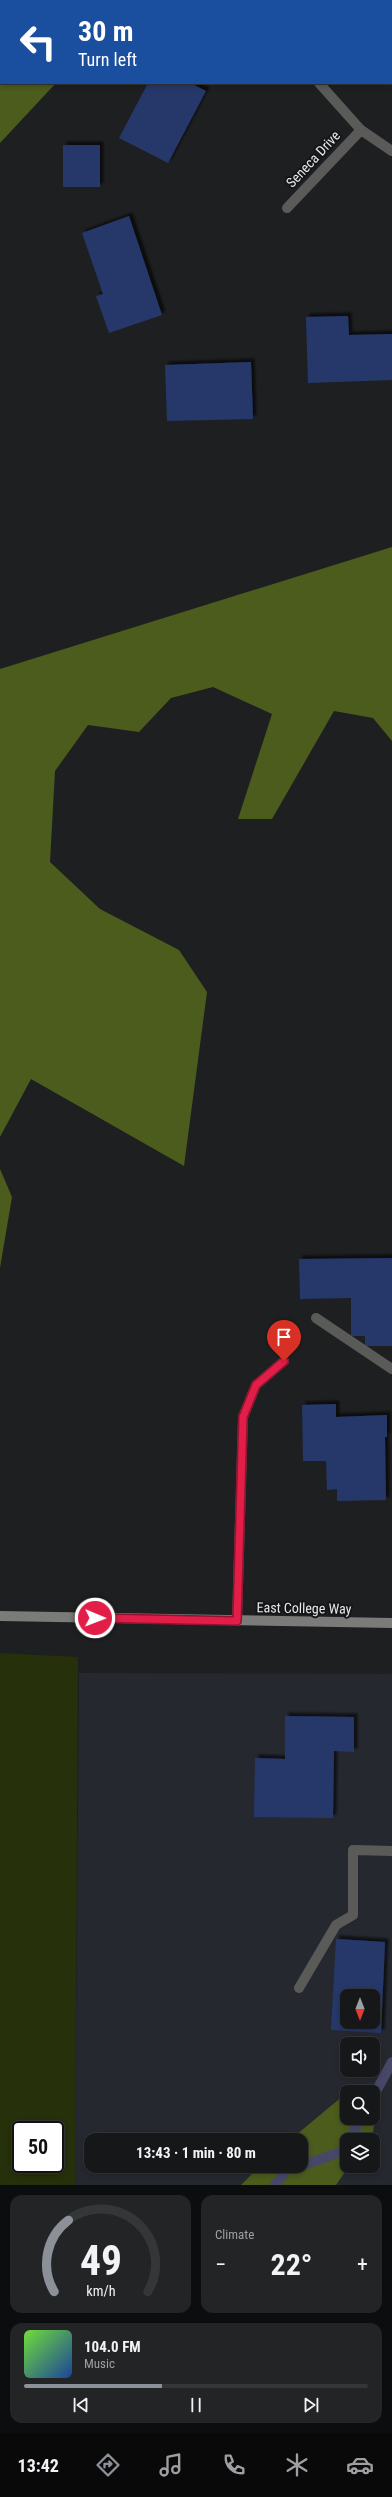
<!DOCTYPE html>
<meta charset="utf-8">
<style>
:root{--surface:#161719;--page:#232426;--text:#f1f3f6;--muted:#9e9fa2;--line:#353638;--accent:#8c9099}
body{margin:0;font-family:"Roboto Condensed",sans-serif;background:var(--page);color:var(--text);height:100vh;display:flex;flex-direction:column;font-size:15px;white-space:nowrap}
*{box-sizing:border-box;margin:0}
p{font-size:13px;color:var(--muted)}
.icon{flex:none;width:22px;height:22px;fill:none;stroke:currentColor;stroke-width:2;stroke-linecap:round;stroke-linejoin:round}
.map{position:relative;height:2185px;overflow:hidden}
.drawer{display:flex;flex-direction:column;gap:10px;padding:10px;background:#0c0d0e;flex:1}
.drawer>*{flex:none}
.banner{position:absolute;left:0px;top:0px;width:392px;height:84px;box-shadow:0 2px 6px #0003,0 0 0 1px var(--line);background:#1a4fa0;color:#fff;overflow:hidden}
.needle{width:26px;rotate:180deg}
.tools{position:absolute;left:340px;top:1989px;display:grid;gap:8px}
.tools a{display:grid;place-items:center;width:40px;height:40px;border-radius:8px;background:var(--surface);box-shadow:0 2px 6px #0003,0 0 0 1px var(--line);font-size:20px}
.speed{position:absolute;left:12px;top:2121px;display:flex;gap:8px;font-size:20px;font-weight:700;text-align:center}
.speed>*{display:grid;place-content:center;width:52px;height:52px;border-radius:50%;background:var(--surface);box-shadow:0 2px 6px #0003,0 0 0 1px var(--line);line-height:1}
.speed .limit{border:2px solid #111;border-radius:6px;background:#fff;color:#111}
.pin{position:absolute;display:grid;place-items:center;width:34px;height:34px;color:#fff;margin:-41px -17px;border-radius:50% 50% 50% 0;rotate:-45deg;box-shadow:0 0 4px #0007}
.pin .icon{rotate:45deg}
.me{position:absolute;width:44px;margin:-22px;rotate:91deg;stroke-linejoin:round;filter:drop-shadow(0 0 3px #0008)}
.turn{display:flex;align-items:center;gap:14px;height:84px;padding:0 12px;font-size:18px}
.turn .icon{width:52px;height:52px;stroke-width:2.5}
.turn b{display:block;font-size:28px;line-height:34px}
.big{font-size:30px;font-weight:700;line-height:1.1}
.drawer .card{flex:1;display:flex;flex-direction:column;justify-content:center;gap:6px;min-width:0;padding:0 14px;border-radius:12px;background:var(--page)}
.drawer .dial{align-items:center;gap:0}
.dial svg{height:104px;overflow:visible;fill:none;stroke:var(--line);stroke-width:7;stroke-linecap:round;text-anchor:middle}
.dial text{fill:var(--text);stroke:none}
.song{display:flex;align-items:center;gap:12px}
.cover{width:48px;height:48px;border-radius:6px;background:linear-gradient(135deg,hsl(100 70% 55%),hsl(220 70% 35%))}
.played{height:4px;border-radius:2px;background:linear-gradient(90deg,var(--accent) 40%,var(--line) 40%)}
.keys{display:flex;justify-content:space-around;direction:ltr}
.heat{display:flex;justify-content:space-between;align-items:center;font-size:22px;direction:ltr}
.drawer .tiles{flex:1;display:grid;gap:10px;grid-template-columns:1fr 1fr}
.card:last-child{grid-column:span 2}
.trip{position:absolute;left:84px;top:2133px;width:224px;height:40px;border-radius:12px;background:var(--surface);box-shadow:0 2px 6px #0003,0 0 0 1px var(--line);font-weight:700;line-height:40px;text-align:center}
.dock{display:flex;height:64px;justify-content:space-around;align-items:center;background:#09090a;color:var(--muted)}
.dock .icon{width:28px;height:28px}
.dock .on{color:var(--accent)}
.dock b{font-size:18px;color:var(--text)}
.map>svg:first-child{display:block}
</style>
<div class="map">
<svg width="392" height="2185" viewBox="0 0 392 2185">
<defs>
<filter id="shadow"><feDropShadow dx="3.5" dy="-3.5" stdDeviation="1" flood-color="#0009"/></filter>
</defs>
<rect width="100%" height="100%" fill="#1e1f21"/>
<!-- built -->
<path fill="#25282f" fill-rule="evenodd" d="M79,1673L392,1674V2185H75ZM347,1996H373V2022H347ZM347,2044H373V2070H347ZM347,2092H373V2118H347ZM91,2140H301V2166H91ZM347,2140H373V2166H347Z"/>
<!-- green -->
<path fill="#26300a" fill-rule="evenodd" d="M0,1653L78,1657L75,2185H0ZM21,2130H55V2164H21Z"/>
<!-- forest -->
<g fill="#4b5c1c">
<polygon points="0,0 39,1 1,1 1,83 56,83 0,143"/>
<polygon points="392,547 392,741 373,718 334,711 272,819 238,819 272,714 213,687 171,698 139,732 88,725 55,771 50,862 100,909 179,950 207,992 184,1166 31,1079 0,1137 0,669"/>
<polygon points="0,1169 12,1197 0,1268"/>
<polygon points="344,2095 347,2097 347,2118 373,2118 373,2109 376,2110 373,2132 367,2140 347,2140 347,2166 349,2166 336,2185 241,2185 260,2166 301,2166 301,2140 290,2140"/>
</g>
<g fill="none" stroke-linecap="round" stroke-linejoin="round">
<!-- stream -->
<g stroke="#474868" stroke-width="10">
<polyline points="373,2097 392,2062"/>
<polyline points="349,2140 361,2118"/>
<polyline points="301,2166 343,2151 347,2144"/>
<polyline points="275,2185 287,2170 300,2166"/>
</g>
</g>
<!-- building -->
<g fill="#26386a" fill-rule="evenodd" filter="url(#shadow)">
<polygon points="148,83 190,83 206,91 168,163 119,138"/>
<rect x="63" y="145" width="37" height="42"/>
<polygon points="129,216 162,315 109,333 96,296 103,294 82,233"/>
<polygon points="348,316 349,335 392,334 392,380 308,383 306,317"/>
<polygon points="251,362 253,419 167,421 165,365"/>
<polygon points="392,1258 392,1346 365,1346 365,1336 351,1336 351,1298 300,1299 299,1259"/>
<polygon points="336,1404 336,1417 387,1415 387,1437 385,1437 386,1500 337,1501 337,1489 327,1490 326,1461 303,1461 302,1405"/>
<polygon points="285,1716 354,1717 354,1752 334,1751 333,1818 254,1817 255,1758 285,1759"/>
<path d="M336,1939L385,1942L381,2033L331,2030ZM347,1996H373V2022H347Z"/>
</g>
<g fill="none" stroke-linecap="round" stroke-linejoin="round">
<!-- service -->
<g stroke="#5a5a59" stroke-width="10">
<polyline points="316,1318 392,1369"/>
<polyline points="237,1621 243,1417 256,1385 284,1361"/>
<polyline points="299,1988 336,1925 353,1915 353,1850 392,1851"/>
</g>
<!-- minor -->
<g stroke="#5a5a59" stroke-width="10">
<polyline points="244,0 245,1"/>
<polyline points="319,83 361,130 392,151"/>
<polyline points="287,208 361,130"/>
</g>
<!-- secondary -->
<polyline stroke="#7b7c7a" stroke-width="10" points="0,1616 392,1623"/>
</g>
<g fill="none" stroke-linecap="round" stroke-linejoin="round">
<!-- route casing -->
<g stroke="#92132f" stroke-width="10">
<polyline id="route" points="95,1618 237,1621 243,1417 256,1385 284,1361"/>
</g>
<!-- route -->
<use href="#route" stroke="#e11d48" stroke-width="7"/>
</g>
<g text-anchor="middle" stroke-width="4" stroke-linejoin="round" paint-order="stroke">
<!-- street labels -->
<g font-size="14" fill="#e8e8ea" stroke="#151618">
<text transform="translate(313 159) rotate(-47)" y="5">Seneca Drive</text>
<text transform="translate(304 1608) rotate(1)" y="5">East College Way</text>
</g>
</g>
</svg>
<div class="tools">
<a><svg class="needle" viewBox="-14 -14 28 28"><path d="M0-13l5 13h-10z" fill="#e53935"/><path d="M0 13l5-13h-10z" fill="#9e9fa2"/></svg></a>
<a><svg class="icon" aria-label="sound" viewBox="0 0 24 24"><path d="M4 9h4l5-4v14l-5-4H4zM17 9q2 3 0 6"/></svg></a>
<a><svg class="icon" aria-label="search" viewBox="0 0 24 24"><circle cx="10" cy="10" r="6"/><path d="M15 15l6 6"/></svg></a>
<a><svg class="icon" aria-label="layers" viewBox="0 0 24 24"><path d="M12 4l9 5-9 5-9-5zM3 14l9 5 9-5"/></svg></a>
</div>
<div class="speed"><div class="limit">50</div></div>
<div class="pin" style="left:284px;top:1361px;background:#d93025"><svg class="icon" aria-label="arrive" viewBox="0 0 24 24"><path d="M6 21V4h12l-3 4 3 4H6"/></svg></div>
<svg class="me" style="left:95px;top:1618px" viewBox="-20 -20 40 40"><circle r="17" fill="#e11d48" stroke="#fff" stroke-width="3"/><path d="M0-11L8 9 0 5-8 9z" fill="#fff"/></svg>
<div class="trip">13:43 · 1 min · 80 m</div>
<div class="banner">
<div class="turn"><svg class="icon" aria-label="left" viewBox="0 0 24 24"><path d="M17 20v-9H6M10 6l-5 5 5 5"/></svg><div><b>30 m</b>Turn left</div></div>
</div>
</div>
<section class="drawer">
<div class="tiles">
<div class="card dial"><svg viewBox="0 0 100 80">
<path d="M14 69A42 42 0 1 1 86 69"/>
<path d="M14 69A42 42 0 0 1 25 14" stroke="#8c9099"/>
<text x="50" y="56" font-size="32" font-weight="700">49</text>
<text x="50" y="72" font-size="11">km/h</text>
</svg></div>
<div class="card"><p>Climate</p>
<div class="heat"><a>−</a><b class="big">22°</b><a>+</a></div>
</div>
<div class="card">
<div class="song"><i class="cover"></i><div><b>104.0 FM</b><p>Music</p></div></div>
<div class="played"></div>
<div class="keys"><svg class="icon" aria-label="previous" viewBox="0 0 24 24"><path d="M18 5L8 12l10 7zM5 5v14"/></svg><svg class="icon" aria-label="pause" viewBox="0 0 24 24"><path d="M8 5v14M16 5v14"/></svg><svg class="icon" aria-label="next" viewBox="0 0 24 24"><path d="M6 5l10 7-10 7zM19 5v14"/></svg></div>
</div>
</div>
</section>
<nav class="dock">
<b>13:42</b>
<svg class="icon on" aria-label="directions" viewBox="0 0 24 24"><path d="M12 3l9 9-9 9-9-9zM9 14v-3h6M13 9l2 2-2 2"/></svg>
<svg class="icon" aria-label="music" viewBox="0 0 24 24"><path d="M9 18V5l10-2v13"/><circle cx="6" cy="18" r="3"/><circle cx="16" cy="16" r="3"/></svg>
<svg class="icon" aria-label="phone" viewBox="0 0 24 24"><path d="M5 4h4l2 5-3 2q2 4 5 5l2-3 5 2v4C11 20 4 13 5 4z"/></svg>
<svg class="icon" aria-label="climate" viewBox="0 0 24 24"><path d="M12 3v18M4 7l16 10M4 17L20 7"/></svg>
<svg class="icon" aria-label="car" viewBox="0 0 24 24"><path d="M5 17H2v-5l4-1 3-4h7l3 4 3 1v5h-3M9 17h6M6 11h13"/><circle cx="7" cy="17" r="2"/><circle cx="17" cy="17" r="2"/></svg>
</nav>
